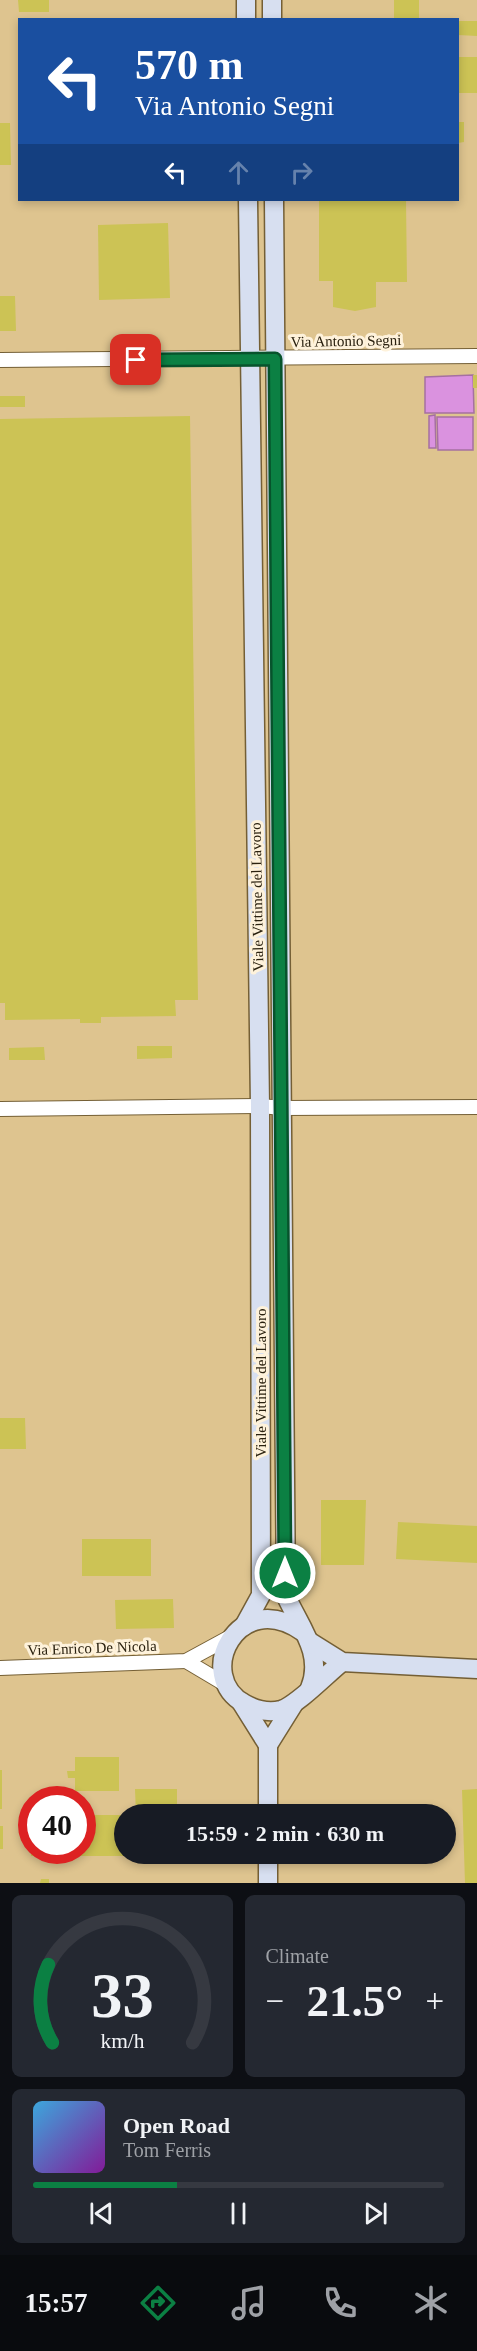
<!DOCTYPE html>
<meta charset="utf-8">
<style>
:root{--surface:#171b24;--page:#242831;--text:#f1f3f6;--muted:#9ea1a6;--line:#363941;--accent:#0b8043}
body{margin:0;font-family:"Times New Roman",serif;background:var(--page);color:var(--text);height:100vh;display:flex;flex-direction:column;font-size:22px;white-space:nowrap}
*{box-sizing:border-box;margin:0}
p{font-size:20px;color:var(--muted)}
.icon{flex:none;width:33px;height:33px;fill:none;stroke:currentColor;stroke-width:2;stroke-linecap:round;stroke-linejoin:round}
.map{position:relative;height:1883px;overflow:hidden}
.details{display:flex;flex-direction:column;gap:12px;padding:12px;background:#0d0f14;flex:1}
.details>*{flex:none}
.guide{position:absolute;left:18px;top:18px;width:441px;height:183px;border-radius:0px;box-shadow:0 3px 9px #0003;background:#1a4fa0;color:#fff;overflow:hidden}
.speed{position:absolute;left:18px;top:1786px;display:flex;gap:12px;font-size:30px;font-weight:700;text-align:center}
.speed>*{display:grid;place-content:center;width:78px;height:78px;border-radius:50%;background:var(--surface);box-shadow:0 3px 9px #0003;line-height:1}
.speed .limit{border:9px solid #d22;background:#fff;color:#111}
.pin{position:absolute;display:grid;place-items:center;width:51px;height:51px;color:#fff;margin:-26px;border-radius:12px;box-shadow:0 3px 9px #0006}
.me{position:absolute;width:66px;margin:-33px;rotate:0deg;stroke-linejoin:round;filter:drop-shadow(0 0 4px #0008)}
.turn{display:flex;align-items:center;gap:21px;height:126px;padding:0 18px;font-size:27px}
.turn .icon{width:78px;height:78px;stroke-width:2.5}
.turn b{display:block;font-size:42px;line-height:51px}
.lanes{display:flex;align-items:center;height:57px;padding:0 18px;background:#0003;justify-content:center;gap:30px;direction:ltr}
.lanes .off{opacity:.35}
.big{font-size:45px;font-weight:700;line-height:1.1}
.details .widget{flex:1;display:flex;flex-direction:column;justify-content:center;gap:9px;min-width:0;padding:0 21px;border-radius:9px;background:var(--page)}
.details .dial{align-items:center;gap:0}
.dial svg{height:156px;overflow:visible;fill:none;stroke:var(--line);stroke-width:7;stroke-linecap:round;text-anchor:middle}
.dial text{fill:var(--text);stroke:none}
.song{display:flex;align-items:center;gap:18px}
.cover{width:72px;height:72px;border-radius:9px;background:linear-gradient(135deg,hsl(200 70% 55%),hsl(290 70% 35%))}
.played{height:6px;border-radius:3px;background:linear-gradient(90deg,var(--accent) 35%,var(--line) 35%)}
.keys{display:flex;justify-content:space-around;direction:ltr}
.heat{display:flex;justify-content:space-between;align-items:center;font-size:33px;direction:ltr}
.details .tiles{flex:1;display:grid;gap:12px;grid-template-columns:1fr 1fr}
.widget:last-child{grid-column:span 2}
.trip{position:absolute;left:114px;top:1804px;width:342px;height:60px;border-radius:30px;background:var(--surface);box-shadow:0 3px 9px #0003;font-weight:700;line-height:60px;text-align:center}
.tabs{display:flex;height:96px;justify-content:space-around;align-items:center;background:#090b0e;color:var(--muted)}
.tabs .icon{width:42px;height:42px}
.tabs .selected{color:var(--accent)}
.tabs b{font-size:27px;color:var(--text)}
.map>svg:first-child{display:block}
</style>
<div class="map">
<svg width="477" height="1883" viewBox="0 0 477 1883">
<rect width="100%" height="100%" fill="#e7cfa1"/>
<!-- built -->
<path fill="#dec48f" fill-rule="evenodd" d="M0,0H477V1883H0ZM20,20H458V200H20ZM32,1800H82V1851H32ZM124,1815H446V1854H124Z"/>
<!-- water -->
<g fill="#da92df" stroke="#a570a1" stroke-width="1.5">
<polygon points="473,375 474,413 425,413 425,377"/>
<polygon points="435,415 436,448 429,448 429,416"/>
<polygon points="437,417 473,417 473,450 438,450"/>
</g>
<!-- building -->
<g fill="#ccc355">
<polygon points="18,0 49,0 49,12 19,12"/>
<rect x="394" y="0" width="25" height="20"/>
<polygon points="458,21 477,21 477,36 458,35"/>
<rect x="458" y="57" width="19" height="36"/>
<polygon points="458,122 464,122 464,142 458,143"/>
<polygon points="0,123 10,123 11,165 0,165"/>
<polygon points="319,200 406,200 407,282 376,282 376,307 355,311 333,307 333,281 319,281"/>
<polygon points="168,223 170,298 99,300 98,225"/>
<polygon points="0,296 15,296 16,331 0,331"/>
<rect x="473" y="375" width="4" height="13"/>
<rect x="0" y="396" width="25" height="11"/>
<polygon points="190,416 198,1000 175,1000 176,1016 101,1017 101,1023 80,1023 80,1019 5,1020 5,1003 0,1003 0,419"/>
<polygon points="137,1046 172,1046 172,1058 137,1059"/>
<polygon points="44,1047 45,1060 9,1060 9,1048"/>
<polygon points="0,1418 25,1418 26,1449 0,1449"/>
<polygon points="321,1500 366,1500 364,1565 321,1565"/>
<polygon points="398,1522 477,1526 477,1563 396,1559"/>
<rect x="82" y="1539" width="69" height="37"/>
<polygon points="173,1599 174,1628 116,1629 115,1600"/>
<polygon points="75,1757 119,1757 119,1791 75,1791 75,1778 68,1778 67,1771 75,1771"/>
<rect x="0" y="1770" width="2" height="39"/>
<polygon points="135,1789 177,1789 177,1815 136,1815"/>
<polygon points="477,1789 477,1883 465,1883 462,1790"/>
<polygon points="82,1815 124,1815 124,1854 141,1854 141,1856 31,1856 31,1851 82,1851"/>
<rect x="0" y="1826" width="3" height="23"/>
<polygon points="41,1879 49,1879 49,1883 40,1883"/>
</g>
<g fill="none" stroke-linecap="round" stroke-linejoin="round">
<!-- street casing -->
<g stroke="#745f35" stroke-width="16">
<g id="street">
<polyline points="0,360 477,356"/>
<polyline points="0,1109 260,1106 283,1108 477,1107"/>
<polyline points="186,1661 228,1686"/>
<polyline points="0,1668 186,1661 232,1636"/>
</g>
</g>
<!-- secondary casing -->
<g stroke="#745f35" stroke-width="21">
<g id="secondary">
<polyline points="246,0 246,20"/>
<polyline points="272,0 272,20"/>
<path d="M274,200L286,1596C300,1627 324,1654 310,1688"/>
<polyline points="244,1626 261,1595 260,1106 248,200"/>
<path d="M303,1632C238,1586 193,1676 245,1704C256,1710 268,1713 281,1710C296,1706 327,1674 342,1662"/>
<polyline points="310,1642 342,1662 477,1669"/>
<polyline points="241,1702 268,1745"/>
<polyline points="268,1745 293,1705"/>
<polyline points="268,1815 268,1745"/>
<polyline points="268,1883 268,1854"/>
</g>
</g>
<!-- street -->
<use href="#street" stroke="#fff" stroke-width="14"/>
<!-- secondary -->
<use href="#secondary" stroke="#d7dff0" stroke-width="18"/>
</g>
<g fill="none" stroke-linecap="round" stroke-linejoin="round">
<!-- route casing -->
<g stroke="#07532c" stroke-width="15">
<polyline id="route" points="136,360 275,359 285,1573"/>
</g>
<!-- route -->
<use href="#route" stroke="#0b8043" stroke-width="10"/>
</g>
<g text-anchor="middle" stroke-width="6" stroke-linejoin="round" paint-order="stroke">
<!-- street labels -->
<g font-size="15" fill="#2a210f" stroke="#fef2db">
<text transform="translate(346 341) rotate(-1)" y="5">Via Antonio Segni</text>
<text transform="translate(257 897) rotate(-91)" y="5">Viale Vittime del Lavoro</text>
<text transform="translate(261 1383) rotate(-90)" y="5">Viale Vittime del Lavoro</text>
<text transform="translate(92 1648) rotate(-2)" y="5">Via Enrico De Nicola</text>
</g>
</g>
</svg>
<div class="speed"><div class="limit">40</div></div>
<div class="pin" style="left:136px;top:360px;background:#d93025"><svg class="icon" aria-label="arrive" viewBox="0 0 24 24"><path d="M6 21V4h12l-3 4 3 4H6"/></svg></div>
<svg class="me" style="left:285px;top:1573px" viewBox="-20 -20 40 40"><circle r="17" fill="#0b8043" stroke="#fff" stroke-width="3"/><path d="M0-11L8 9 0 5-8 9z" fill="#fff"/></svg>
<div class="trip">15:59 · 2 min · 630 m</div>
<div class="guide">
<div class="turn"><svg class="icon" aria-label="left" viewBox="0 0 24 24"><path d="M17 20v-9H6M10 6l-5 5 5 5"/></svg><div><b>570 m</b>Via Antonio Segni</div></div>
<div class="lanes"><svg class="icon" aria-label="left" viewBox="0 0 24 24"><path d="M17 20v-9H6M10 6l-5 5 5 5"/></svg><svg class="icon off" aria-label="ahead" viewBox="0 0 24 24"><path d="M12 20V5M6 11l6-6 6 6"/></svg><svg class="icon off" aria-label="right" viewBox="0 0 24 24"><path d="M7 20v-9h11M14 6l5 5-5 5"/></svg></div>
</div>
</div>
<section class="details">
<div class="tiles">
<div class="widget dial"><svg viewBox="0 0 100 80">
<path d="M14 69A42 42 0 1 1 86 69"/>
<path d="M14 69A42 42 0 0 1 12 29" stroke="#0b8043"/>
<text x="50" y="56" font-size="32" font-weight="700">33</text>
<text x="50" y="72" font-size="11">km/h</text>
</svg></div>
<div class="widget"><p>Climate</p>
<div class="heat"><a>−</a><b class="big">21.5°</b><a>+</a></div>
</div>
<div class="widget">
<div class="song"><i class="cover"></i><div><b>Open Road</b><p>Tom Ferris</p></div></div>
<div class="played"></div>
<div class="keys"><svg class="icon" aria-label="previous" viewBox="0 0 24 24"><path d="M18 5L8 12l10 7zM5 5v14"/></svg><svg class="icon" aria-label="pause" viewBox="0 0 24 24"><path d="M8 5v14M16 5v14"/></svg><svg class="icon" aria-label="next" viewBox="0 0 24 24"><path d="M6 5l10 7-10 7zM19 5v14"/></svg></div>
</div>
</div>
</section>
<nav class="tabs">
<b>15:57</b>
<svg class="icon selected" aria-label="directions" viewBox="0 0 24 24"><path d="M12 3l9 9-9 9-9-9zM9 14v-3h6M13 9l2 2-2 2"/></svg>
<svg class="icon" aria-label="music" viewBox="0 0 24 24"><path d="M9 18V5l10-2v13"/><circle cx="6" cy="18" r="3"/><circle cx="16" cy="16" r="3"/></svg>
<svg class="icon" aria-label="phone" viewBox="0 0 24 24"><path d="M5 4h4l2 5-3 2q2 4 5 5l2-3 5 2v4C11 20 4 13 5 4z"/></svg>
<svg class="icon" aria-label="climate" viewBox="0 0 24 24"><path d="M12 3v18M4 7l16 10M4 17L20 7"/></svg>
</nav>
